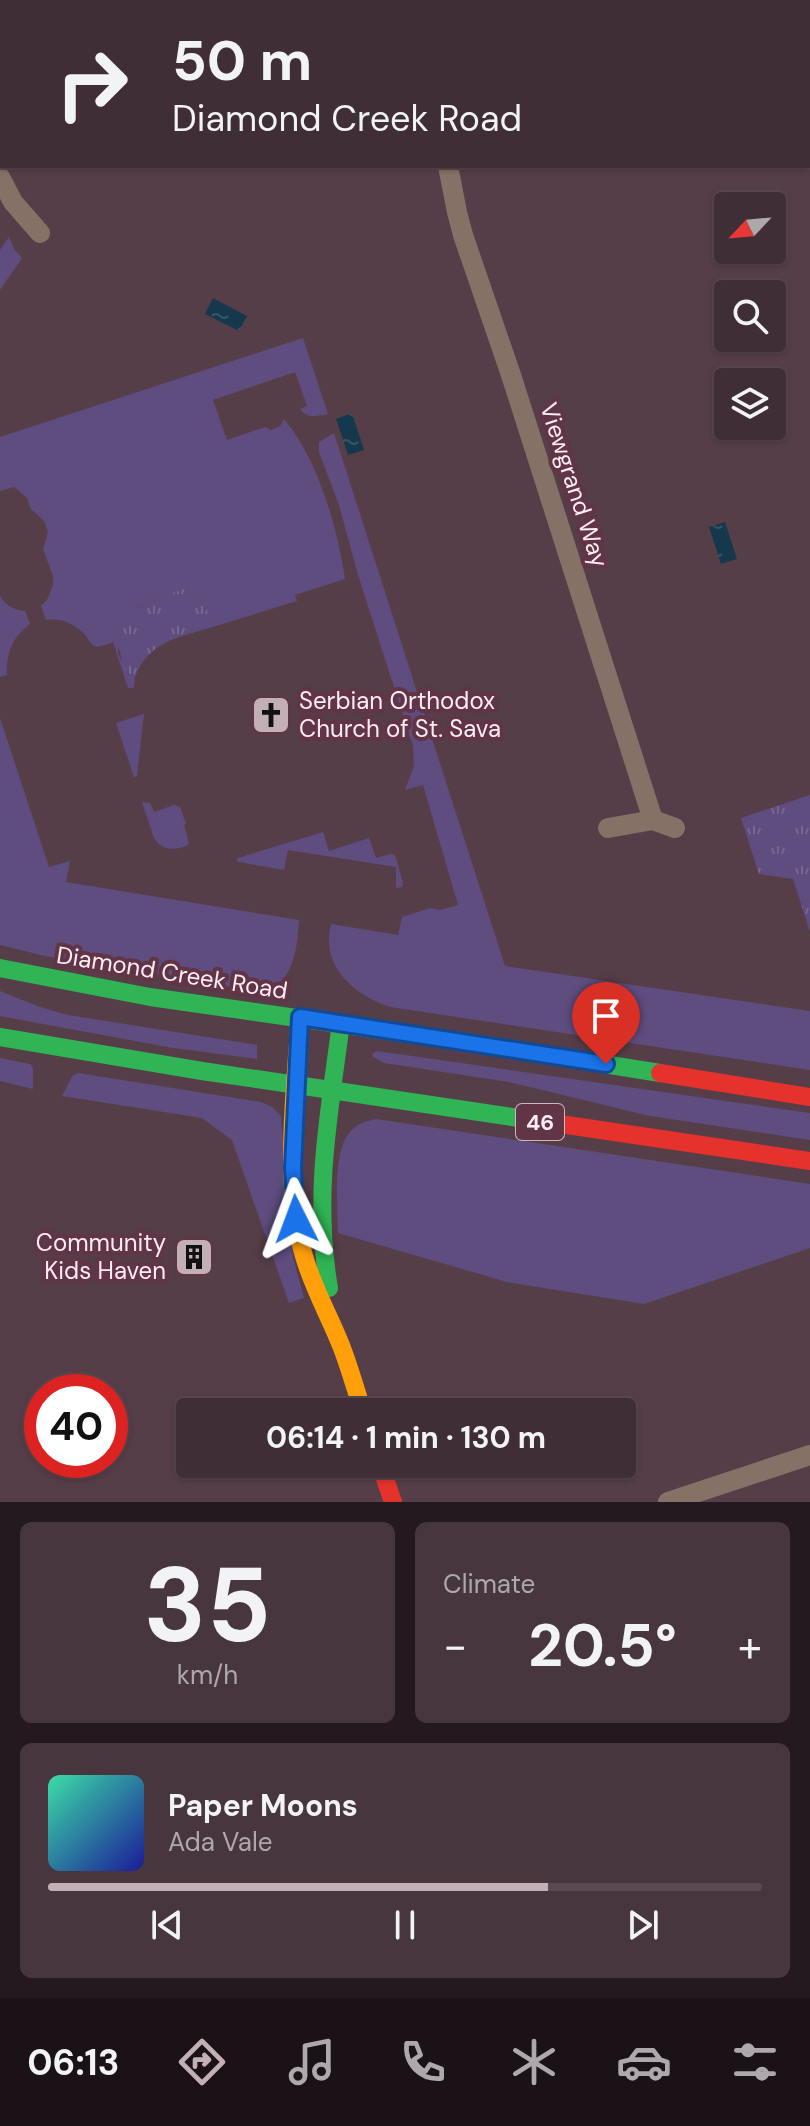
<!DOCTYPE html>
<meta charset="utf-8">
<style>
:root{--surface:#402e36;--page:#47363e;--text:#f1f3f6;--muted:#aea8ad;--line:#594a51;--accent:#c3b0b6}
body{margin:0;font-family:"DM Sans",sans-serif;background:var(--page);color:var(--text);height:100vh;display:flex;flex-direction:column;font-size:30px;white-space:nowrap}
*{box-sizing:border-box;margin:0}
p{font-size:26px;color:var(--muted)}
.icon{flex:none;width:44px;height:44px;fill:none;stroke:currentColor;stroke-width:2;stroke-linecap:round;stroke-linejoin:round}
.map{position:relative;height:1502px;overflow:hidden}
.sheet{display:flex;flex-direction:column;gap:20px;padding:20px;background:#23191e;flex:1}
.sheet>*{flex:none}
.top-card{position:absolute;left:0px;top:0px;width:810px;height:168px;box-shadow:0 2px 6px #0004,0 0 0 2px var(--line);background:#402e36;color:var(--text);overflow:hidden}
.needle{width:52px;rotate:244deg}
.controls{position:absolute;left:714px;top:192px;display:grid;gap:16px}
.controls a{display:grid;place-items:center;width:72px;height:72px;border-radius:8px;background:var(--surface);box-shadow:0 2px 6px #0004,0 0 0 2px var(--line);font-size:40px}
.speed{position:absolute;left:24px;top:1374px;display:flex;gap:16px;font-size:40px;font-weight:700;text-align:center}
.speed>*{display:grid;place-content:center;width:104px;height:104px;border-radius:50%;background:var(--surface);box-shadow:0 2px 6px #0004,0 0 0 2px var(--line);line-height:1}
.speed .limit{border:12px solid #d22;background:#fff;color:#111}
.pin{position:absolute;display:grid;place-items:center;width:68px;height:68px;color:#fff;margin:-82px -34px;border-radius:50% 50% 50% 0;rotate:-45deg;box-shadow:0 0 8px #0007}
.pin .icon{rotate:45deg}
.me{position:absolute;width:88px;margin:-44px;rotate:357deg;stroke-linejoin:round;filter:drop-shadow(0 0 6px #0008)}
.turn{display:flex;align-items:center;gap:28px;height:168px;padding:0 40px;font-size:36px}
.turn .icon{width:104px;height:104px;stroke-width:2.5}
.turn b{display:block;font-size:56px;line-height:68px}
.big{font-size:60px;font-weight:700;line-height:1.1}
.sheet .widget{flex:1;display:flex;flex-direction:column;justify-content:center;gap:12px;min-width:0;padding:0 28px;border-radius:12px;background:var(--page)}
.sheet .dial{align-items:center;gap:0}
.dial b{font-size:104px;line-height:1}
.song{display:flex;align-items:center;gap:24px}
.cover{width:96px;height:96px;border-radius:12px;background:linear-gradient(135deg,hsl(160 70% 55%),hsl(240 70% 35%))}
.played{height:8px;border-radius:4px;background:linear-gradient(90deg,var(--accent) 70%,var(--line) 70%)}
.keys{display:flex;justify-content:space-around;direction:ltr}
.heat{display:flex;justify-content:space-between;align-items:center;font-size:44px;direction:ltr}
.sheet .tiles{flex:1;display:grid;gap:20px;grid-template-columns:1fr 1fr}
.widget:last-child{grid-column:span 2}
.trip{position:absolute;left:176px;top:1398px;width:460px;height:80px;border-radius:8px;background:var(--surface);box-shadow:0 2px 6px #0004,0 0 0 2px var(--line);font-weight:700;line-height:80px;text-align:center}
.menu{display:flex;height:128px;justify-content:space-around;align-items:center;background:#1a1216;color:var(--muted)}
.menu .icon{width:56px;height:56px}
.menu .current{color:var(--accent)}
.menu b{font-size:36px;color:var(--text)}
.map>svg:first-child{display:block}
</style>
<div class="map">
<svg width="810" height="1502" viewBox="0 0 810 1502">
<defs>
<pattern id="park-tufts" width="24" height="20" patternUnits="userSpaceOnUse" patternTransform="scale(2)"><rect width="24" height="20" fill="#5f4d80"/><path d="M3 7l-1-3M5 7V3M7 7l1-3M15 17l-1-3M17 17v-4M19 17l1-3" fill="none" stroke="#776792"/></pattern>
<pattern id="water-ripples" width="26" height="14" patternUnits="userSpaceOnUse" patternTransform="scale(2)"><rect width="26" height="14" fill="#15384d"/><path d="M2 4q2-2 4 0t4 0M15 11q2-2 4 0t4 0" fill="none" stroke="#385567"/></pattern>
</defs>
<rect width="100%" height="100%" fill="#563e48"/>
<!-- grass -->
<g fill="#5f4d80">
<polygon points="9,237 14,249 22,258 0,290 0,250"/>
<path d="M303,338L328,414C317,416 307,419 300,409L307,406L295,372L213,400L227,440L265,427L271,430L280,426L284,419C318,459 338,529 345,579L295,595L297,601L213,627L198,586L159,598L147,606L131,607L118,646V653L128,674L135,677L134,688H128L113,642C108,644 99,648 94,646C92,645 87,638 86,636C75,624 63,618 46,620L41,606L47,600L53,585V576L43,549L48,532L44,521L31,509L27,498L14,487L0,491V437Z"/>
<path d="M334,433L505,966L810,1011V1070L390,1007C354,995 320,966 331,924L398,935L402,917L430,908L440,910L458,905L423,785L405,790L414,766L413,746L358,575L339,505L319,452V442Z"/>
<path d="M0,596C6,606 14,610 25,611L30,624C12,637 6,654 7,675L0,677Z"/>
<polygon points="144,714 137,776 134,777 116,723"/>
<path d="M0,718L49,867L70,861L66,882L299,920C297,949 294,988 258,991L45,956L0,945Z"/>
<path d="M142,802L150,803L154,812L174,805L180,807L186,824L184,825L189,843L187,846C174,850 162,851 154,838Z"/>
<polygon points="323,832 329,851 369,838 376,858 391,854 395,855 403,883 402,887 396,888 396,867 288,850 284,870 239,862 236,860 238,858"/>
<polygon points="0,991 40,1007 68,1015 257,1045 257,1059 173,1048 0,1016"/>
<polygon points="377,1051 810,1113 810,1140 650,1116 509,1082 384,1063 373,1057 372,1054"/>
<polygon points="0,1058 30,1064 33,1068 33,1089 0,1081"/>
<polygon points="78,1073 261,1102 272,1107 281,1116 293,1257 304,1298 289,1303 232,1140 202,1118 62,1096 73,1075"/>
<path d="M376,1119L810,1184V1248L644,1304L507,1282L338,1233C338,1206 331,1147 353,1129C359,1123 367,1121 376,1119Z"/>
</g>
<!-- park -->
<g fill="url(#park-tufts)">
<path d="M198,585L213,627C179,637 149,641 135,677C116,670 126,653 114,641L120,611L127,607L147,606L162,596Z"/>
<polygon points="810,795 810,932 793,879 759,874 741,818"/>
</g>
<!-- water -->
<g fill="url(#water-ripples)">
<polygon points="213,298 247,316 239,331 205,314"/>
<polygon points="352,413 364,450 348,455 336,419"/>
<polygon points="725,522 737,559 721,564 709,527"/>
</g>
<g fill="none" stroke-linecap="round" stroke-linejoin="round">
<!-- street -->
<g stroke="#867166" stroke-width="20">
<polyline points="418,0 418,2"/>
<polyline points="808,35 810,35"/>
<polyline points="448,166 457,212 463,235 511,375 653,820"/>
<polyline points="0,177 13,202 40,233"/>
<polyline points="608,828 653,820 675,828"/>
<polyline points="668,1502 810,1455"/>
</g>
<!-- fast -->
<g stroke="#30b455" stroke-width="18">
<polyline points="0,968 150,997 485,1045 660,1073"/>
<polyline points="0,1037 202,1071 553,1123"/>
<path d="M329,1288C313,1195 329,1115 341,1023"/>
</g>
<!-- slow -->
<path stroke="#ff9f0a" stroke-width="18" d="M300,1017C295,1088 283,1188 304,1256C313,1288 330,1317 342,1348C350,1369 356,1391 363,1412"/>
<!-- jam -->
<g stroke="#e5322d" stroke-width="18">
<polyline points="660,1073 810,1097"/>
<polyline points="553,1123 810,1161"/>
<polyline points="380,1464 393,1502"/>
</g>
</g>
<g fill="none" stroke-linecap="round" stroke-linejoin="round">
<!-- route casing -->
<g stroke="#114b97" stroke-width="20">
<polyline id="route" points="296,1219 293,1168 300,1017 606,1064"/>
</g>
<!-- route -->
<use href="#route" stroke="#1a73e8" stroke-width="14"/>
</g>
<!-- icons -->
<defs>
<g id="church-square" transform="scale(2)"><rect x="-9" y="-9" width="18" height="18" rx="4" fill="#c3b0b6" stroke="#613446"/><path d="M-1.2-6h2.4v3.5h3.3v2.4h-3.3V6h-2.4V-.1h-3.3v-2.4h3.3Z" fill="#111"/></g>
<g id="building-square" transform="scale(2)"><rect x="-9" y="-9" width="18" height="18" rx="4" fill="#c3b0b6" stroke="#613446"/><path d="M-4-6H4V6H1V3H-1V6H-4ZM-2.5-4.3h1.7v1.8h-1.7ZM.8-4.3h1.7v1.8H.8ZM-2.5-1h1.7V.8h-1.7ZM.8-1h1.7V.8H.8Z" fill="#111"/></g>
</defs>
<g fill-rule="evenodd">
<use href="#church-square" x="271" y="715"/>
<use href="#building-square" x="194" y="1257"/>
</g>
<g text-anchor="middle" stroke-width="8" stroke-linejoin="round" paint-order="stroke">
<!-- shield labels -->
<rect fill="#613446" stroke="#cfb6be" stroke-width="2" x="516" y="1104" width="48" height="36" rx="6"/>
<g font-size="22" font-weight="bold" fill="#feedf2">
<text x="540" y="1130">46</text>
</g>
<!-- street labels -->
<g font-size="24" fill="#feedf2" stroke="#613446">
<text transform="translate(574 485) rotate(72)" y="8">Viewgrand Way</text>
<text transform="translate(172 973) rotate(9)" y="8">Diamond Creek Road</text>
</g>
<!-- poi labels -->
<g font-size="24" fill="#feedf2" stroke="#613446" text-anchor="start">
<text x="299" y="709">Serbian Orthodox<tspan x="299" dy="28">Church of St. Sava</tspan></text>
<text x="166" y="1251" text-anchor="end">Community<tspan x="166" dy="28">Kids Haven</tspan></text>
</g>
</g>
</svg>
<div class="controls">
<a><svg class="needle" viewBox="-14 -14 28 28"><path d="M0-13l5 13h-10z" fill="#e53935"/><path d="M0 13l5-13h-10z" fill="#aea8ad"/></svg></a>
<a><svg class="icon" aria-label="search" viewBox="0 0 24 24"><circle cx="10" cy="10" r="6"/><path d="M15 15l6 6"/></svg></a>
<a><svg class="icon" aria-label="layers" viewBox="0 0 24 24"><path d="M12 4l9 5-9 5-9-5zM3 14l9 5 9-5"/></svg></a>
</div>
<div class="speed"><div class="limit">40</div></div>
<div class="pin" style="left:606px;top:1064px;background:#d93025"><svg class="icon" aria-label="arrive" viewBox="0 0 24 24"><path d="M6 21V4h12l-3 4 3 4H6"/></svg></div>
<svg class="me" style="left:296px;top:1219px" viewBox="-20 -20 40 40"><path d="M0-17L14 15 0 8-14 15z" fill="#1a73e8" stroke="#fff" stroke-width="4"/></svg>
<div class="trip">06:14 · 1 min · 130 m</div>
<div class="top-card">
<div class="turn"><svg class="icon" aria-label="right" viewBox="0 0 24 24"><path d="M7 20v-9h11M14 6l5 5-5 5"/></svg><div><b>50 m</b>Diamond Creek Road</div></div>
</div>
</div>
<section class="sheet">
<div class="tiles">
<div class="widget dial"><b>35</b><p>km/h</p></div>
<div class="widget"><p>Climate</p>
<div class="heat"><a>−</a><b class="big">20.5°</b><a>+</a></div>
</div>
<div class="widget">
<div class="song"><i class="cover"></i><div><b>Paper Moons</b><p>Ada Vale</p></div></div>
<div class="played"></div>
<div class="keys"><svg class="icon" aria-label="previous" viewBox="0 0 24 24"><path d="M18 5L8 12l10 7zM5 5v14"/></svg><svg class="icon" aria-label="pause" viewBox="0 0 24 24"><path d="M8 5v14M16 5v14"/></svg><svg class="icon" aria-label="next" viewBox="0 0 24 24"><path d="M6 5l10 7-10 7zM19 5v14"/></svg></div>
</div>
</div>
</section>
<nav class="menu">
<b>06:13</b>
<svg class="icon current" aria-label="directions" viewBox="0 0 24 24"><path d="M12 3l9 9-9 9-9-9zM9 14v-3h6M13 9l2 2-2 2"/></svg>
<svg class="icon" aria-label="music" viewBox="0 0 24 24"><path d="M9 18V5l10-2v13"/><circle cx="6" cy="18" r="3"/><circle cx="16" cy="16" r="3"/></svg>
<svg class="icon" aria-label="phone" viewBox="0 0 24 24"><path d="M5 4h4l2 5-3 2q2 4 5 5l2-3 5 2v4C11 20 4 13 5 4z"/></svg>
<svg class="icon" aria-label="climate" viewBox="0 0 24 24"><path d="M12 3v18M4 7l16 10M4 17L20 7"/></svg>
<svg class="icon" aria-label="car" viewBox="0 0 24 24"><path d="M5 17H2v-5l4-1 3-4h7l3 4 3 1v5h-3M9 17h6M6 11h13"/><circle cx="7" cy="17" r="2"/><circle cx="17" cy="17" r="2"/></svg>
<svg class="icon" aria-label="filters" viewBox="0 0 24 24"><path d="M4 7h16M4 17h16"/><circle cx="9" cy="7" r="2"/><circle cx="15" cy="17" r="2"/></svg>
</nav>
